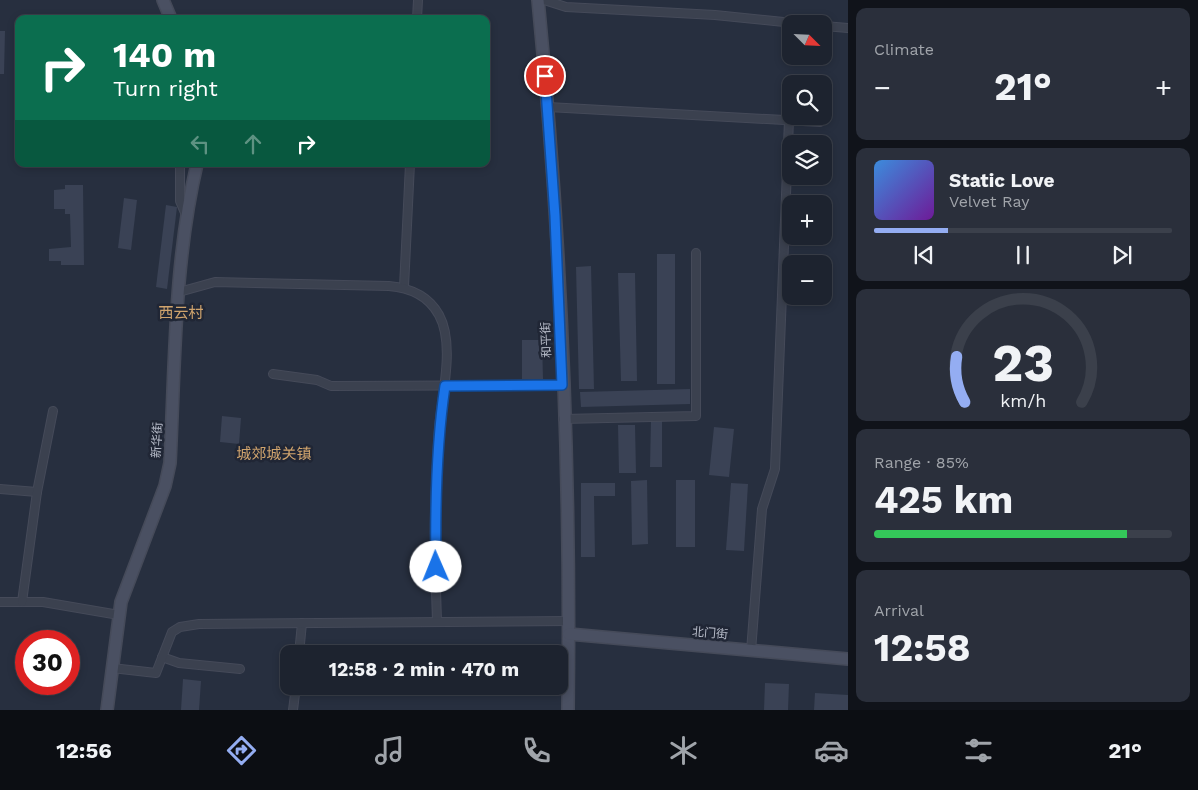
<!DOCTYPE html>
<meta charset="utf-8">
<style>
:root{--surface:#1d232f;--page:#2a2f3b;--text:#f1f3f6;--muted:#a0a4aa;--line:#3b404b;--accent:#94adf2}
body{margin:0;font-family:"Work Sans","Noto Sans SC",sans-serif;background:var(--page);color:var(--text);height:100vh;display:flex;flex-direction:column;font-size:19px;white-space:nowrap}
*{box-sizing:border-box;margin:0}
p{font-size:16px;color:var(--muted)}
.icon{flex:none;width:28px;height:28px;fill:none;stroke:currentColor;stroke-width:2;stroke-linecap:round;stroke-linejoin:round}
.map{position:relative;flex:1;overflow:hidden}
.panel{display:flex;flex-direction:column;gap:8px;padding:8px;background:#10131a;width:350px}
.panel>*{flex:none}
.hud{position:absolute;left:15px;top:15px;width:475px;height:152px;border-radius:10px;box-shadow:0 2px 8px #0003,0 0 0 1px var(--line);background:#0b6e4f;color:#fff;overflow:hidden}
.needle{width:32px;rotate:114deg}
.buttons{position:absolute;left:782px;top:15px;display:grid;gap:10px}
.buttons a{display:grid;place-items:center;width:50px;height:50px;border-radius:10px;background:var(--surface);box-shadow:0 2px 8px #0003,0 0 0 1px var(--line);font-size:25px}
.speed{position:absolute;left:15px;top:630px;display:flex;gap:10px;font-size:25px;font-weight:700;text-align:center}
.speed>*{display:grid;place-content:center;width:65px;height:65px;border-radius:50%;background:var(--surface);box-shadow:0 2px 8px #0003,0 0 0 1px var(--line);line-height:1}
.speed .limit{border:8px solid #d22;background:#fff;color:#111}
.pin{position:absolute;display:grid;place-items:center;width:42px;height:42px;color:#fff;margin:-21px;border:2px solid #fff;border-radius:50%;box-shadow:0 1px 5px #0007}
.me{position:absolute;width:55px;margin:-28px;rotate:359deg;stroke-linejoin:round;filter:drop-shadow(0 0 4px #0008)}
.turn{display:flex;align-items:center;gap:18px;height:105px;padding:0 15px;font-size:22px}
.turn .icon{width:65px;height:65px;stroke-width:2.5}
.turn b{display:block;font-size:35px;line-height:42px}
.lanes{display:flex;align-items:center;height:48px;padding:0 15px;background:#0003;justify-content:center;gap:25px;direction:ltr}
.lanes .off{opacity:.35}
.big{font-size:38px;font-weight:700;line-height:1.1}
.panel .widget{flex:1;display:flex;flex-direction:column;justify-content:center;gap:8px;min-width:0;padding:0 18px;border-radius:10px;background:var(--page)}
.panel .dial{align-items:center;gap:0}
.dial svg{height:130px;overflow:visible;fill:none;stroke:var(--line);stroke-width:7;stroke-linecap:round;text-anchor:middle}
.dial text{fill:var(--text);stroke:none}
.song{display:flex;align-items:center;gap:15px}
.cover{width:60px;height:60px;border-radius:8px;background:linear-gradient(135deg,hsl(210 70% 55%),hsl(280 70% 35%))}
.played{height:5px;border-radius:2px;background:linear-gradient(90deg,var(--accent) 25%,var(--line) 25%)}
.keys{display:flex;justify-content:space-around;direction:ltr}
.heat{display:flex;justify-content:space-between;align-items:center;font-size:28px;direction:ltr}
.charge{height:8px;border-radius:4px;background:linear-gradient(90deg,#34c759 85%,var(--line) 0)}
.trip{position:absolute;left:280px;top:645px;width:288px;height:50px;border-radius:10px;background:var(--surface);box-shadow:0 2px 8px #0003,0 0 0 1px var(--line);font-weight:700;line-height:50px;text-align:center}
.tabs{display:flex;height:80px;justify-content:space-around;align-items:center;background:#0c0e13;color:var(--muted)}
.tabs .icon{width:35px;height:35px}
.tabs .selected{color:var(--accent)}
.tabs b{font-size:22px;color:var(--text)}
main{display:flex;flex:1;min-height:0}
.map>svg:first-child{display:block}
</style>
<main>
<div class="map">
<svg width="848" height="710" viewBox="0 0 848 710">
<rect width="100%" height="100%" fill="#272f3f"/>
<!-- building -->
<g fill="#3a4255">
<polygon points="0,31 5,31 4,74 0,74"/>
<polygon points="65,185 83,185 84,265 61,265 61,261 49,261 49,249 71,247 70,214 65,214 65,209 54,209 54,190 65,189"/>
<polygon points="124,198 137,200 131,250 118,248"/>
<polygon points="166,205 177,207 167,289 156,287"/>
<rect x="657" y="254" width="18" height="130"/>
<polygon points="591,266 594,389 579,389 576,267"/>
<polygon points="618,273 635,273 637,381 621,381"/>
<polygon points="522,340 542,340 543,379 522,379"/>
<polygon points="690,389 690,404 581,407 580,392"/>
<polygon points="222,416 241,418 239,444 220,442"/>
<polygon points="651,420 662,420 662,467 650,467"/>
<polygon points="618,425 635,425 636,473 619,473"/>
<polygon points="714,427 734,429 729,477 709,475"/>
<polygon points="647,480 648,544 632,545 631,481"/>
<rect x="676" y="480" width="19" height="67"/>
<polygon points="581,483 615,483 615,496 594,496 595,557 581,557"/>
<polygon points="731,483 748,484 744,551 726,550"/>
<polygon points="183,679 201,681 199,710 181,710"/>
<polygon points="765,683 789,684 788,710 764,710"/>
<polygon points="815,693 848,695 848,710 814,710"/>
</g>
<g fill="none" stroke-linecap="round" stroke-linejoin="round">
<!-- street casing -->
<g stroke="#454a59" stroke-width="10">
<g id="street">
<polyline points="544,0 566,7 715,15 803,24"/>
<polyline points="417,19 418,0"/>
<polyline points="824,26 848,28"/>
<polyline points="548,107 820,122"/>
<polyline points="180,164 180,201 186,215"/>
<polyline points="404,287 410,164"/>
<path d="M179,292L215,282L389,286C410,288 428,295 439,315C455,344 442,395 439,427C437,455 436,483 435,511C434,548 436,585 437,622"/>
<polyline points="273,374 317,380 331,386 562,385"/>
<polyline points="563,419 696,416 696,253"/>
<polyline points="0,489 37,492"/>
<polyline points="0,602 43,602 119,615"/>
<polyline points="22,602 37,492 53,411"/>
<polyline points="751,651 762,509 775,469 789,120"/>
<polyline points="299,654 302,623"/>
<polyline points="162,657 179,663 240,669"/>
<polyline points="112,668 156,673 172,632 180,627 199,624 569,621"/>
<polyline points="293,710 296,686"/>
</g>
</g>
<!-- secondary casing -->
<g stroke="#454a59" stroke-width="14">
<g id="secondary">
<polyline points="163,0 171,19"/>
<path d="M538,0C561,235 571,474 568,710"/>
<polyline points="569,634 848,659"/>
<path d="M107,710L121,602L165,486L170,463C175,364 174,261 197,164"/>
</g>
</g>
<!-- street -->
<use href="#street" stroke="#3b414f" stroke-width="8"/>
<!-- secondary -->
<use href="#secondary" stroke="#4a5062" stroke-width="11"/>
</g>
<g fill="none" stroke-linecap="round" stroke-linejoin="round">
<!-- route casing -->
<g stroke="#114b97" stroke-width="12">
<path id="route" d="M436,567C435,506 436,446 445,386L562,385L555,216L545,76"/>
</g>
<!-- route -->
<use href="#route" stroke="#1a73e8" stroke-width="9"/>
</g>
<g text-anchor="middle" stroke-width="5" stroke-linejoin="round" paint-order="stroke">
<!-- street labels -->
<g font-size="12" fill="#b8bdca" stroke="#202635">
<text transform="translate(546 340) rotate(-92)" y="4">和平街</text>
<text transform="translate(157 440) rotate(-87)" y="4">新华街</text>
<text transform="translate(710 633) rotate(5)" y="4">北门街</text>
</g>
<!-- quarter labels -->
<g font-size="15" fill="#d0a46d" stroke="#202635">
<text x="181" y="318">西云村</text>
<text x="274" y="459">城郊城关镇</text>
</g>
</g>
</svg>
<div class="buttons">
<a><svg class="needle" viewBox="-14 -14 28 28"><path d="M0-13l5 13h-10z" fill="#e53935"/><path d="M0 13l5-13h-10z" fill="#a0a4aa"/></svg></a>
<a><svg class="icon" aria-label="search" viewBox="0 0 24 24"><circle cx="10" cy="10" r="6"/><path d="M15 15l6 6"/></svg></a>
<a><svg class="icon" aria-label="layers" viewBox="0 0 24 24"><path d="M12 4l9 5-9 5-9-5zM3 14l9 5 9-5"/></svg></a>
<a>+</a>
<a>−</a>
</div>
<div class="speed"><div class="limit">30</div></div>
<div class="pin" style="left:545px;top:76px;background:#d93025"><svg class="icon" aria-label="arrive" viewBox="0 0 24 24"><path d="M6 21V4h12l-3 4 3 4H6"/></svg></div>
<svg class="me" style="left:436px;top:567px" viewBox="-20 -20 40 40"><circle r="19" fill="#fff"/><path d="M0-13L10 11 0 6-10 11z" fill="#1a73e8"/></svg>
<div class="trip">12:58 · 2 min · 470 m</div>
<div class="hud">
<div class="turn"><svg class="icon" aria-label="right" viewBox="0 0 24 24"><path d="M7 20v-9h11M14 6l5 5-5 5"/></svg><div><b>140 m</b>Turn right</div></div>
<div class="lanes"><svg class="icon off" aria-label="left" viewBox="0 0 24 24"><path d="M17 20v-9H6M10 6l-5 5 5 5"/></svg><svg class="icon off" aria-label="ahead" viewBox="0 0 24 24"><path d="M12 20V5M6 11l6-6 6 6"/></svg><svg class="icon" aria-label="right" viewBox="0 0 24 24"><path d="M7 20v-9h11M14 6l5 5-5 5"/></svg></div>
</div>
</div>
<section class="panel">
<div class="widget"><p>Climate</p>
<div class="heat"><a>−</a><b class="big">21°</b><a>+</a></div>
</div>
<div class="widget">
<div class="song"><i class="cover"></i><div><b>Static Love</b><p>Velvet Ray</p></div></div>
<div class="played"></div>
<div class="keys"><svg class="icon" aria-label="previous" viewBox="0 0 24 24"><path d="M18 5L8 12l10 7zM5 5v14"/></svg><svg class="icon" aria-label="pause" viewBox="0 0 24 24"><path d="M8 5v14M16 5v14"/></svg><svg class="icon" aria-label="next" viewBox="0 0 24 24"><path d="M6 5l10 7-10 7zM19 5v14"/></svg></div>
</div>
<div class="widget dial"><svg viewBox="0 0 100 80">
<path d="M14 69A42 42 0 1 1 86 69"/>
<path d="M14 69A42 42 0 0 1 9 41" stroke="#94adf2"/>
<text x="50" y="56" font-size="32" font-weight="700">23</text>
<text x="50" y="72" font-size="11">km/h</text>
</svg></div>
<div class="widget"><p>Range · 85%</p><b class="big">425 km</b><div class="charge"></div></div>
<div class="widget"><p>Arrival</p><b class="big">12:58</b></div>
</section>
</main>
<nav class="tabs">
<b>12:56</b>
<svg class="icon selected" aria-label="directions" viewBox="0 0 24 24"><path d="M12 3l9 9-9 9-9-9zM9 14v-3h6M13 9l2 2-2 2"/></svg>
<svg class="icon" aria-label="music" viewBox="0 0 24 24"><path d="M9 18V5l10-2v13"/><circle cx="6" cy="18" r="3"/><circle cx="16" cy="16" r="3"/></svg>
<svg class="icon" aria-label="phone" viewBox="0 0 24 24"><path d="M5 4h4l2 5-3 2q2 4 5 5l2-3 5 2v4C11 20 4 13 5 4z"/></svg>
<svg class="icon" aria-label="climate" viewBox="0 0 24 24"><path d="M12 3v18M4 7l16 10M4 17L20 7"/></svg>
<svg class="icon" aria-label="car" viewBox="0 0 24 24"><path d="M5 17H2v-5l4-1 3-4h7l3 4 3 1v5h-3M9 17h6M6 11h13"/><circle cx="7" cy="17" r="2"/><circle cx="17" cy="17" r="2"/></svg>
<svg class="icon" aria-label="filters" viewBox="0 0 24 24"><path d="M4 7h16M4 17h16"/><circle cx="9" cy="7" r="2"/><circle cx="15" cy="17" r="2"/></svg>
<b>21°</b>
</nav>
